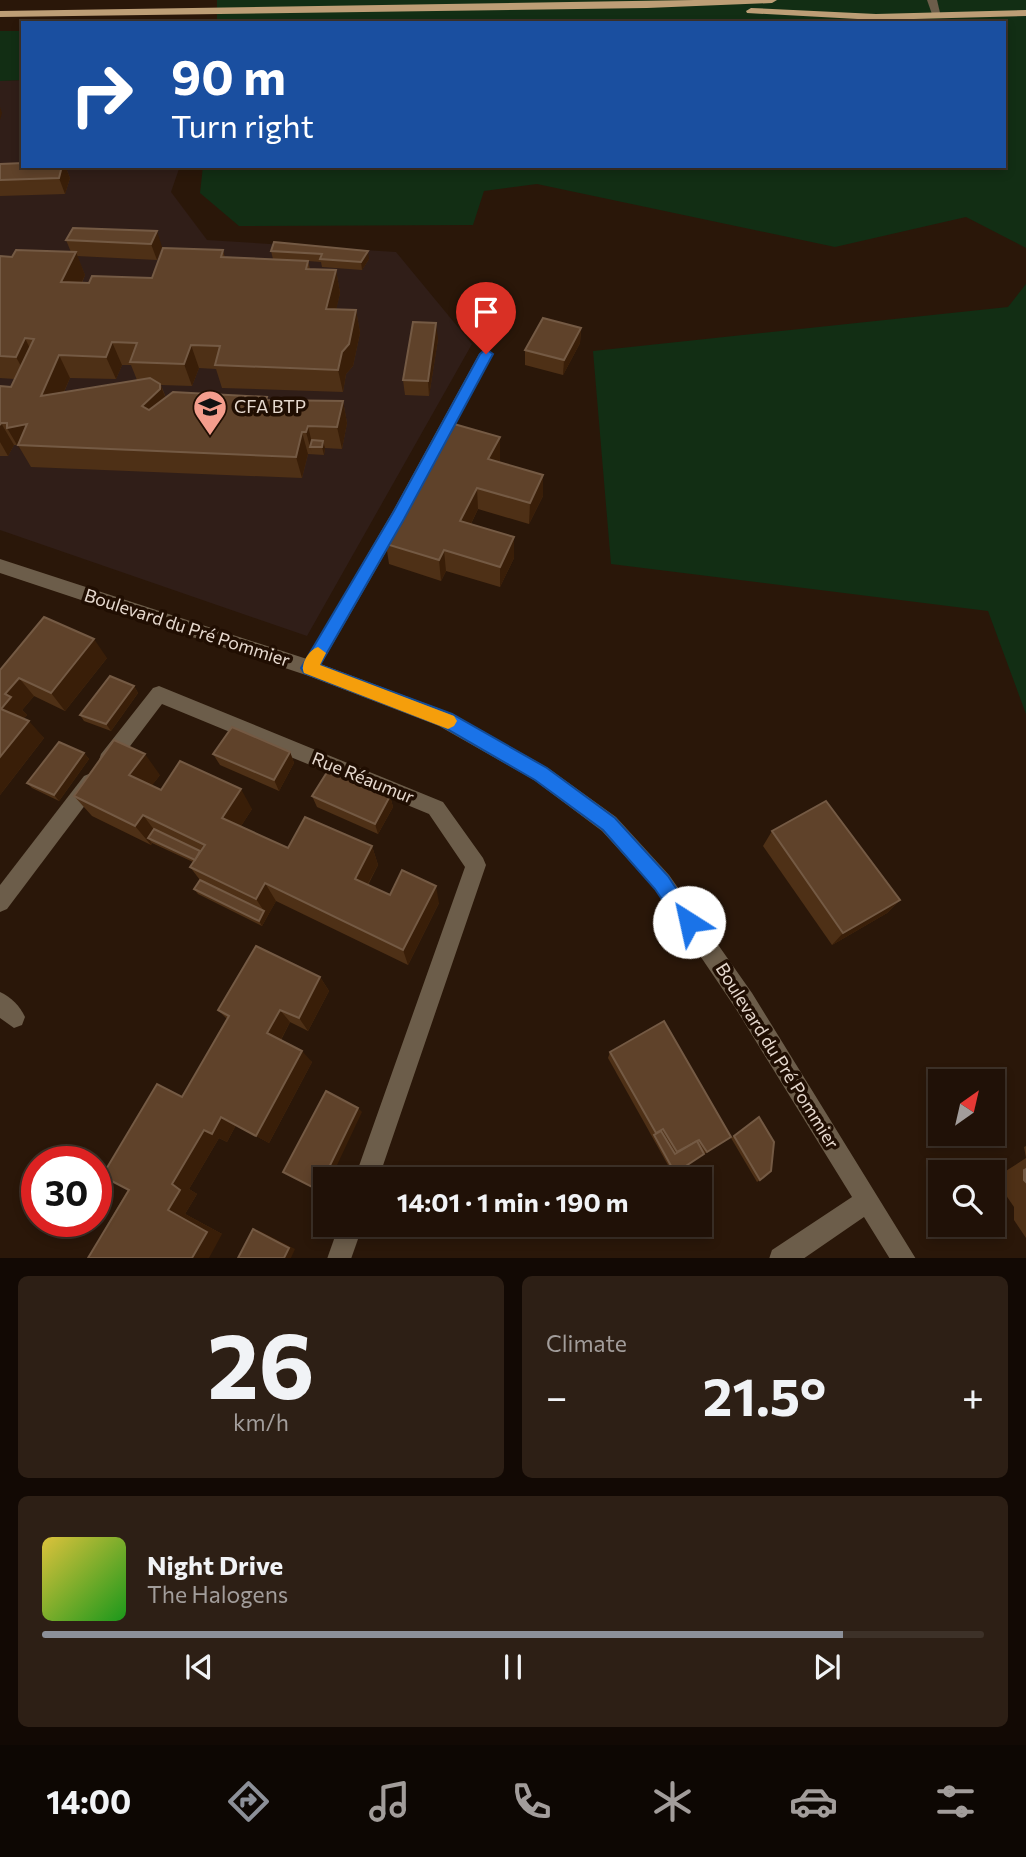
<!DOCTYPE html>
<meta charset="utf-8">
<style>
:root{--surface:#201107;--page:#2d1f15;--text:#f1f3f6;--muted:#a29d9b;--line:#3d3128;--accent:#8c9099}
body{margin:0;font-family:Commissioner,sans-serif;background:var(--page);color:var(--text);height:100vh;display:flex;flex-direction:column;font-size:26px;white-space:nowrap}
*{box-sizing:border-box;margin:0}
p{font-size:23px;color:var(--muted)}
.icon{flex:none;width:38px;height:38px;fill:none;stroke:currentColor;stroke-width:2;stroke-linecap:round;stroke-linejoin:round}
.map{position:relative;height:1258px;overflow:hidden}
.details{display:flex;flex-direction:column;gap:18px;padding:18px;background:#120904;flex:1}
.details>*{flex:none}
.banner{position:absolute;left:21px;top:21px;width:985px;height:147px;border-radius:0px;box-shadow:0 4px 10px #0003,0 0 0 2px var(--line);background:#1a4fa0;color:#fff;overflow:hidden}
.needle{width:46px;rotate:34deg}
.buttons{position:absolute;left:928px;top:1069px;display:grid;gap:14px}
.buttons a{display:grid;place-items:center;width:77px;height:77px;border-radius:0px;background:var(--surface);box-shadow:0 4px 10px #0003,0 0 0 2px var(--line);font-size:35px}
.speed{position:absolute;left:21px;top:1146px;display:flex;gap:14px;font-size:35px;font-weight:700;text-align:center}
.speed>*{display:grid;place-content:center;width:91px;height:91px;border-radius:50%;background:var(--surface);box-shadow:0 4px 10px #0003,0 0 0 2px var(--line);line-height:1}
.speed .limit{border:10px solid #d22;background:#fff;color:#111}
.pin{position:absolute;display:grid;place-items:center;width:60px;height:60px;color:#fff;margin:-72px -30px;border-radius:50% 50% 50% 0;rotate:-45deg;box-shadow:0 0 7px #0007}
.pin .icon{rotate:45deg}
.me{position:absolute;width:77px;margin:-38px;rotate:325deg;stroke-linejoin:round;filter:drop-shadow(0 0 5px #0008)}
.turn{display:flex;align-items:center;gap:24px;height:147px;padding:0 35px;font-size:32px}
.turn .icon{width:91px;height:91px;stroke-width:2.5}
.turn b{display:block;font-size:49px;line-height:60px}
.big{font-size:52px;font-weight:700;line-height:1.1}
.details .card{flex:1;display:flex;flex-direction:column;justify-content:center;gap:10px;min-width:0;padding:0 24px;border-radius:10px;background:var(--page)}
.details .dial{align-items:center;gap:0}
.dial b{font-size:91px;line-height:1}
.song{display:flex;align-items:center;gap:21px}
.cover{width:84px;height:84px;border-radius:10px;background:linear-gradient(135deg,hsl(50 70% 55%),hsl(120 70% 35%))}
.played{height:7px;border-radius:4px;background:linear-gradient(90deg,var(--accent) 85%,var(--line) 85%)}
.keys{display:flex;justify-content:space-around;direction:ltr}
.heat{display:flex;justify-content:space-between;align-items:center;font-size:38px;direction:ltr}
.details .tiles{flex:1;display:grid;gap:18px;grid-template-columns:1fr 1fr}
.card:last-child{grid-column:span 2}
.trip{position:absolute;left:313px;top:1167px;width:399px;height:70px;border-radius:0px;background:var(--surface);box-shadow:0 4px 10px #0003,0 0 0 2px var(--line);font-weight:700;line-height:70px;text-align:center}
.menu{display:flex;height:112px;justify-content:space-around;align-items:center;background:#0d0703;color:var(--muted)}
.menu .icon{width:49px;height:49px}
.menu .current{color:var(--accent)}
.menu b{font-size:32px;color:var(--text)}
.map>svg:first-child{display:block}
</style>
<div class="map">
<svg width="1026" height="1259" viewBox="0 0 1026 1259">
<rect width="100%" height="100%" fill="#2a1709"/>
<!-- education -->
<polygon fill="#301e18" points="23,80 23,166 180,166 171,192 207,240 396,252 472,344 307,636 0,530 0,81"/>
<!-- green -->
<g fill="#122e14">
<polygon points="217,0 1026,0 1026,248 966,217 835,247 537,184 484,191 473,225 239,226 200,193 203,166 1004,166 1004,23 217,23"/>
<polygon points="0,31 23,31 23,80 0,81"/>
<polygon points="1026,284 1026,714 988,611 611,564 593,351 1008,307"/>
</g>
<g fill="none" stroke-linecap="round" stroke-linejoin="round">
<!-- lane -->
<polygon fill="#6c5d4a" fill-rule="evenodd" points="486,349 493,354 405,519 316,673 310,676 304,673 301,668 304,663 393,511 479,354"/>
<!-- street -->
<g fill="#6c5d4a" fill-rule="evenodd">
<polygon points="927,0 937,0 941,17 933,17"/>
<polygon points="0,559 310,660 453,714 548,768 616,817 669,875 752,993 916,1259 890,1259 864,1217 803,1259 769,1259 772,1250 852,1197 736,1009 655,889 602,831 534,780 439,726 306,675 0,573"/>
<polygon points="159,686 443,802 483,858 486,865 378,1180 354,1180 465,867 429,814 162,704 115,766 108,769 101,766 99,760 101,754 153,688"/>
<polygon points="91,773 98,776 101,782 98,788 7,909 0,912 0,885 84,776"/>
<path d="M0,992C11,997 20,1006 25,1017L22,1025L14,1028L0,1018Z"/>
<polygon points="339,1225 363,1225 351,1259 327,1259"/>
</g>
<!-- primary -->
<g fill="#bd9e76" fill-rule="evenodd">
<polygon points="694,0 777,0 772,3 647,8 0,17 0,11"/>
<polygon points="751,8 876,14 1026,10 1026,16 876,20 747,13 746,11"/>
</g>
</g>
<!-- wall -->
<g fill="#4e3016" fill-rule="evenodd">
<polygon points="0,164 23,166 65,166 70,178 65,194 0,196"/>
<path d="M73,228L162,247L157,260L77,256L85,275L82,283L152,278L223,250L225,258L273,259L271,251L274,242L369,259L362,270L322,267L321,262L308,261L310,269L336,270L340,293L336,309L356,310L360,333L353,366L346,374L343,392L222,388L216,369L199,368L192,386L161,385L166,398L343,401L347,423L342,449L325,448L324,455L308,454L302,478L31,467L18,445H14L8,456H0V386L11,387L15,379L0,378V256L12,257L71,252L66,240ZM122,365H131L137,380L64,392L70,378L116,379Z"/>
<polygon points="581,328 580,343 563,375 525,365 525,350"/>
<polygon points="438,339 429,396 405,395 403,380"/>
<polygon points="500,437 500,459 499,462 543,475 543,496 529,524 478,509 471,524 514,537 514,558 500,587 446,571 441,581 389,564 386,544"/>
<polygon points="107,658 65,711 34,696 22,710 27,715 23,719 44,738 0,795 0,670"/>
<polygon points="134,686 138,693 111,731 84,721 80,715"/>
<polygon points="290,752 294,763 279,791 220,765 213,754"/>
<polygon points="84,753 89,759 59,801 32,788 27,783"/>
<polygon points="160,775 152,785 161,790 252,809 241,826 288,848 372,846 378,865 368,885 390,895 439,903 408,965 276,901 262,926 198,894 194,889 200,880 190,867 193,862 152,843 151,845 92,816 74,796"/>
<polygon points="312,796 390,796 393,807 378,834 317,807"/>
<polygon points="772,831 900,900 887,913 832,945 763,846"/>
<polygon points="320,977 329,991 308,1031 290,1022 281,1040 312,1062 269,1143 236,1125 227,1142 219,1138 189,1189 197,1194 185,1214 222,1234 88,1258 227,1019 218,1010"/>
<polygon points="610,1052 731,1137 673,1174 608,1058"/>
<polygon points="759,1117 760,1180 757,1182 731,1138"/>
<polygon points="1026,1146 1026,1238 1014,1220 1014,1207 999,1185 998,1176 1026,1158 1024,1147"/>
</g>
<!-- shaded-wall -->
<g fill="#391e08">
<polygon points="0,107 2,113 0,120"/>
<polygon points="62,166 65,166 70,178 65,194 59,178"/>
<polygon points="157,231 162,247 157,260 151,244"/>
<polygon points="368,251 369,259 362,270 361,262"/>
<polygon points="76,252 85,275 71,305 61,282"/>
<polygon points="336,270 340,293 331,332 326,309"/>
<polygon points="356,310 360,333 353,366 346,374 343,392 338,370 342,352"/>
<polygon points="436,323 438,339 429,396 428,381"/>
<polygon points="581,328 580,343 563,375 564,360"/>
<polygon points="25,338 36,361 28,379 16,357"/>
<polygon points="112,342 122,365 116,379 106,357"/>
<polygon points="191,345 199,368 192,386 184,364"/>
<polygon points="59,355 70,378 52,418 41,396"/>
<polygon points="160,384 169,406 152,428 142,406"/>
<polygon points="343,401 347,423 342,449 337,427"/>
<polygon points="1,423 14,445 8,456 0,442 0,425"/>
<polygon points="27,424 18,445 20,450 7,428"/>
<polygon points="308,426 313,447 310,447 312,454 306,432"/>
<polygon points="302,432 308,454 302,478 296,457"/>
<polygon points="500,437 500,459 489,481 488,459"/>
<polygon points="323,441 325,448 324,455 322,447"/>
<polygon points="543,475 543,496 529,524 530,503"/>
<polygon points="477,488 478,509 462,542 460,521"/>
<polygon points="514,537 514,558 500,587 500,567"/>
<polygon points="444,550 446,571 441,581 439,560"/>
<polygon points="94,639 107,658 65,711 51,693"/>
<polygon points="19,678 34,696 22,710 27,715 17,726 1,709 5,694"/>
<polygon points="134,686 138,693 111,731 106,724"/>
<polygon points="29,721 44,738 0,795 0,757"/>
<polygon points="290,752 294,763 279,791 274,780"/>
<polygon points="84,753 89,759 59,801 54,795"/>
<polygon points="145,754 160,775 146,793 129,775"/>
<polygon points="241,789 252,809 236,834 222,818"/>
<polygon points="390,796 393,807 378,834 375,824"/>
<polygon points="143,815 158,835 148,838 152,843 151,845 135,826"/>
<polygon points="372,846 378,865 363,893 355,879"/>
<polygon points="265,883 276,901 262,926 259,921 264,911 256,899"/>
<polygon points="436,886 439,903 408,965 403,950"/>
<polygon points="900,900 887,913 832,945 843,933"/>
<polygon points="320,977 329,991 308,1031 299,1018"/>
<polygon points="280,1010 290,1022 278,1045 267,1033"/>
<polygon points="302,1051 312,1062 269,1143 256,1136"/>
<polygon points="358,1108 362,1112 330,1180 326,1180 326,1188 323,1193 318,1190"/>
<polygon points="221,1117 236,1125 227,1142 219,1138 189,1189 197,1194 185,1214 222,1234 209,1258 192,1258 168,1210 172,1184 204,1130"/>
<polygon points="253,1229 260,1231 295,1249 291,1258 284,1258"/>
</g>
<!-- building -->
<g fill="#5f422a" stroke="#745a44" stroke-width="2">
<polygon points="23,163 23,166 62,166 59,178 0,180 0,164"/>
<polygon points="73,228 157,231 151,244 66,240"/>
<polygon points="274,242 368,251 361,262 320,259 322,254 271,251"/>
<polygon points="163,248 223,250 221,257 308,261 306,269 336,270 326,309 356,310 349,344 342,352 338,370 215,365 220,346 191,345 184,364 130,362 137,343 112,342 106,357 59,355 41,396 150,378 160,384 160,389 142,406 149,410 173,392 267,397 266,400 343,401 337,427 308,426 306,432 302,432 296,457 18,445 27,424 7,428 7,423 1,423 0,425 0,386 11,387 34,339 25,338 16,357 0,356 0,256 12,257 16,250 76,252 61,282 89,283 92,276 152,278"/>
<polygon points="543,318 581,328 564,360 525,350"/>
<polygon points="413,322 436,323 428,381 403,380"/>
<polygon points="454,424 500,437 488,459 543,475 530,503 477,488 460,521 514,537 500,567 444,550 439,560 386,544"/>
<polygon points="312,440 323,441 322,447 310,447"/>
<polygon points="44,617 94,639 51,693 19,678 5,694 11,697 1,709 29,721 0,757 0,670"/>
<polygon points="110,676 134,686 106,724 80,715"/>
<polygon points="232,727 290,752 274,780 213,754"/>
<polygon points="114,740 145,754 129,775 161,790 180,761 241,789 222,818 288,848 305,817 372,846 355,879 390,895 402,870 436,886 403,950 265,883 256,899 190,867 205,845 143,815 135,826 74,796"/>
<polygon points="59,742 84,753 54,795 27,783"/>
<polygon points="329,769 390,796 375,824 312,796"/>
<polygon points="826,801 900,900 843,933 772,831"/>
<polygon points="154,829 200,851 195,860 148,838"/>
<polygon points="200,880 264,911 259,921 194,889"/>
<polygon points="256,946 320,977 299,1018 280,1010 267,1033 302,1051 256,1136 221,1117 212,1134 204,1130 172,1184 180,1190 168,1210 207,1232 192,1258 88,1258 129,1190 102,1176 157,1084 182,1097 229,1016 218,1010"/>
<polygon points="664,1021 731,1137 707,1152 699,1140 677,1152 663,1129 656,1133 610,1052"/>
<polygon points="326,1091 358,1108 318,1190 283,1172"/>
<polygon points="759,1117 774,1142 771,1171 760,1180 734,1136"/>
<polygon points="661,1131 675,1154 697,1141 704,1154 675,1173 654,1135"/>
<polygon points="1026,1169 1026,1182 1024,1180 1024,1170"/>
<polygon points="253,1229 289,1248 284,1258 238,1258"/>
</g>
<!-- route -->
<polygon fill="#1a73e8" stroke="#114b97" stroke-width="2" points="486,349 493,354 404,519 320,665 452,714 547,768 615,818 668,876 698,922 696,929 689,931 682,929 655,889 603,830 535,780 440,725 304,673 301,668 394,511 480,354"/>
<!-- slow -->
<path fill="#f59e0b" d="M318,647L326,653L320,665L454,716L457,721L454,726L448,729L304,673C300,664 309,650 318,647Z"/>
<!-- icons -->
<defs>
<g id="school-pin" transform="scale(1.75)"><path d="M0 17L-7.5 6A9.5 9.5 0 1 1 7.5 6Z" fill="#f49d8c" stroke="#200e02"/><path d="M0-5L7-2L0 1L-7-2ZM-4 1L0 2.5L4 1V4Q0 6-4 4Z" fill="#111"/></g>
</defs>
<g fill-rule="evenodd">
<use href="#school-pin" x="210" y="407"/>
</g>
<g text-anchor="middle" stroke-width="7" stroke-linejoin="round" paint-order="stroke">
<!-- poi labels -->
<g font-size="18" fill="#e6d9cf" stroke="#200e02" text-anchor="start">
<text x="234" y="413">CFA BTP</text>
</g>
<!-- street labels -->
<g font-size="18" fill="#e6d9cf" stroke="#200e02">
<text transform="translate(187 628) rotate(18)" y="6">Boulevard du Pré Pommier</text>
<text transform="translate(363 778) rotate(22)" y="6">Rue Réaumur</text>
<text transform="translate(777 1056) rotate(58)" y="6">Boulevard du Pré Pommier</text>
</g>
</g>
</svg>
<div class="buttons">
<a><svg class="needle" viewBox="-14 -14 28 28"><path d="M0-13l5 13h-10z" fill="#e53935"/><path d="M0 13l5-13h-10z" fill="#a29d9b"/></svg></a>
<a><svg class="icon" aria-label="search" viewBox="0 0 24 24"><circle cx="10" cy="10" r="6"/><path d="M15 15l6 6"/></svg></a>
</div>
<div class="speed"><div class="limit">30</div></div>
<div class="pin" style="left:486px;top:354px;background:#d93025"><svg class="icon" aria-label="arrive" viewBox="0 0 24 24"><path d="M6 21V4h12l-3 4 3 4H6"/></svg></div>
<svg class="me" style="left:689px;top:922px" viewBox="-20 -20 40 40"><circle r="19" fill="#fff"/><path d="M0-13L10 11 0 6-10 11z" fill="#1a73e8"/></svg>
<div class="trip">14:01 · 1 min · 190 m</div>
<div class="banner">
<div class="turn"><svg class="icon" aria-label="right" viewBox="0 0 24 24"><path d="M7 20v-9h11M14 6l5 5-5 5"/></svg><div><b>90 m</b>Turn right</div></div>
</div>
</div>
<section class="details">
<div class="tiles">
<div class="card dial"><b>26</b><p>km/h</p></div>
<div class="card"><p>Climate</p>
<div class="heat"><a>−</a><b class="big">21.5°</b><a>+</a></div>
</div>
<div class="card">
<div class="song"><i class="cover"></i><div><b>Night Drive</b><p>The Halogens</p></div></div>
<div class="played"></div>
<div class="keys"><svg class="icon" aria-label="previous" viewBox="0 0 24 24"><path d="M18 5L8 12l10 7zM5 5v14"/></svg><svg class="icon" aria-label="pause" viewBox="0 0 24 24"><path d="M8 5v14M16 5v14"/></svg><svg class="icon" aria-label="next" viewBox="0 0 24 24"><path d="M6 5l10 7-10 7zM19 5v14"/></svg></div>
</div>
</div>
</section>
<nav class="menu">
<b>14:00</b>
<svg class="icon current" aria-label="directions" viewBox="0 0 24 24"><path d="M12 3l9 9-9 9-9-9zM9 14v-3h6M13 9l2 2-2 2"/></svg>
<svg class="icon" aria-label="music" viewBox="0 0 24 24"><path d="M9 18V5l10-2v13"/><circle cx="6" cy="18" r="3"/><circle cx="16" cy="16" r="3"/></svg>
<svg class="icon" aria-label="phone" viewBox="0 0 24 24"><path d="M5 4h4l2 5-3 2q2 4 5 5l2-3 5 2v4C11 20 4 13 5 4z"/></svg>
<svg class="icon" aria-label="climate" viewBox="0 0 24 24"><path d="M12 3v18M4 7l16 10M4 17L20 7"/></svg>
<svg class="icon" aria-label="car" viewBox="0 0 24 24"><path d="M5 17H2v-5l4-1 3-4h7l3 4 3 1v5h-3M9 17h6M6 11h13"/><circle cx="7" cy="17" r="2"/><circle cx="17" cy="17" r="2"/></svg>
<svg class="icon" aria-label="filters" viewBox="0 0 24 24"><path d="M4 7h16M4 17h16"/><circle cx="9" cy="7" r="2"/><circle cx="15" cy="17" r="2"/></svg>
</nav>
